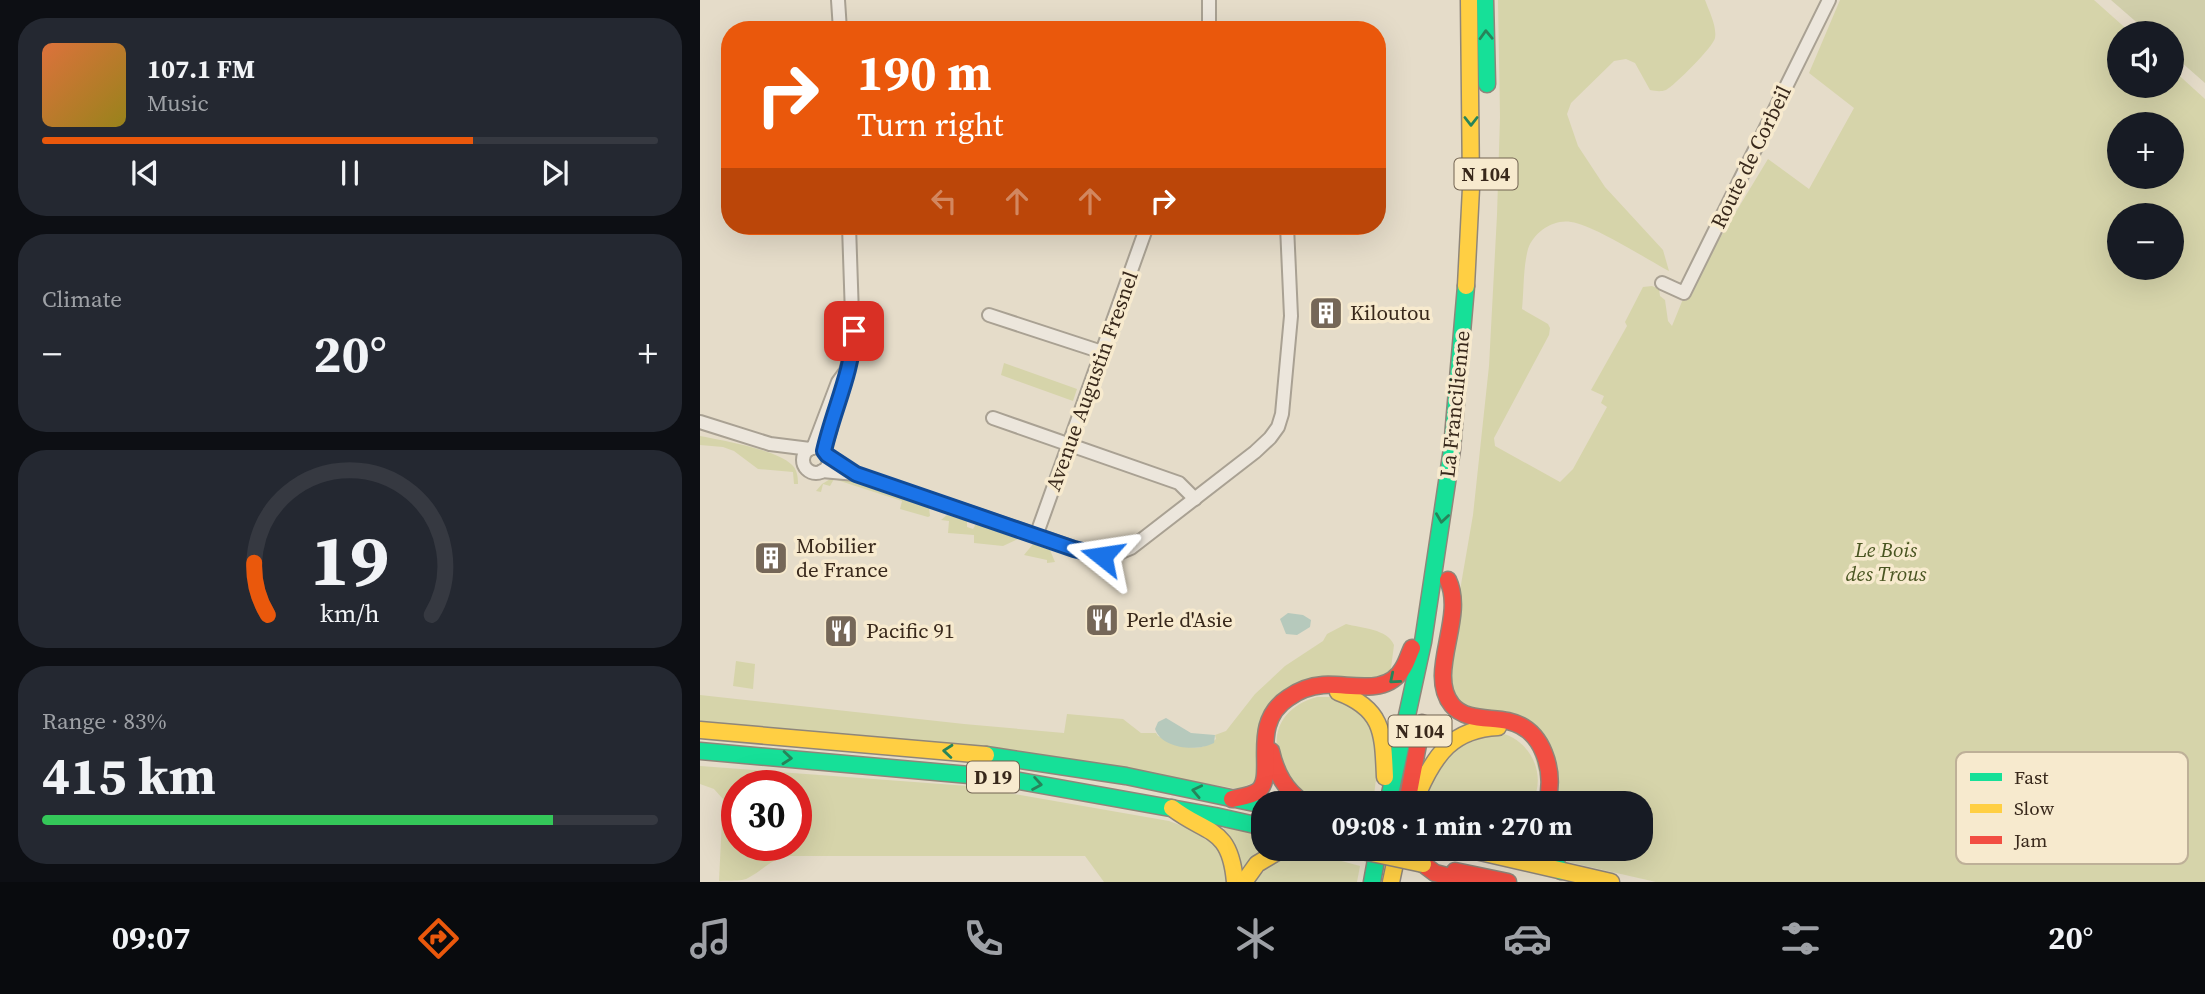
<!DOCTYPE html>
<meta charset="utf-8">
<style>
:root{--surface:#171b24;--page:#242831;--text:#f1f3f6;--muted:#9ea1a6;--line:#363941;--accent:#ea580c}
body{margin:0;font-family:"Source Serif 4",serif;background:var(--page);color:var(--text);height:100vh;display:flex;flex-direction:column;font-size:26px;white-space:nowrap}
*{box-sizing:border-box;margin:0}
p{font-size:23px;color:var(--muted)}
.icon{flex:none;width:38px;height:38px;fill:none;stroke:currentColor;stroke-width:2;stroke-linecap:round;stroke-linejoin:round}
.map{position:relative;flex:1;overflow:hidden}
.side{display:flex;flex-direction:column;gap:18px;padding:18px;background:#0d0f14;width:700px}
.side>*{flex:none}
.banner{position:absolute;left:21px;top:21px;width:665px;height:214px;border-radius:28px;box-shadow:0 7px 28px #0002;background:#ea580c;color:#fff;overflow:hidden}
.fabs{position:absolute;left:1407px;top:21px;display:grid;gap:14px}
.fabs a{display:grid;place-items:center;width:77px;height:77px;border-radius:50%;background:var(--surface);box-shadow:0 7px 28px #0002;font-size:35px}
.speed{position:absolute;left:21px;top:770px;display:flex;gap:14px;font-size:35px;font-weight:700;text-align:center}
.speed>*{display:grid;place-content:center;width:91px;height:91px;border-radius:50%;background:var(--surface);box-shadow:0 7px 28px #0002;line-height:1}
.speed .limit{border:10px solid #d22;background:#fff;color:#111}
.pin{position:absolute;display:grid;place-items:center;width:60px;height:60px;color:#fff;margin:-30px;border-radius:14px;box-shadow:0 4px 10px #0006}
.me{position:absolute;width:77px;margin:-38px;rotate:285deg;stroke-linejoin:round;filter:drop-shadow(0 0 5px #0008)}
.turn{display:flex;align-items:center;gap:24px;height:147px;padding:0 21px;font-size:32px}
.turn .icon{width:91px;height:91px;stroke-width:2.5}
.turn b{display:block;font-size:49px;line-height:60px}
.lanes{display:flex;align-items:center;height:66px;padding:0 21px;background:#0003;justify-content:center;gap:35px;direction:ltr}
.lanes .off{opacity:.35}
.big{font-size:52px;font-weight:700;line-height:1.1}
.side .tile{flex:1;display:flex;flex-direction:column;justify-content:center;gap:10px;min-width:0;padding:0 24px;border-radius:28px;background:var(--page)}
.side .dial{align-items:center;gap:0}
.dial svg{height:182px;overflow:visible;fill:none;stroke:var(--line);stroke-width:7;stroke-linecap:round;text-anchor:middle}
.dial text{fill:var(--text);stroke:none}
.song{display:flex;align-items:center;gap:21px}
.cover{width:84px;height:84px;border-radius:10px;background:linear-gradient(135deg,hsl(20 70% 55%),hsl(50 70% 35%))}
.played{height:7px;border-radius:4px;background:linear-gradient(90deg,var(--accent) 70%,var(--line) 70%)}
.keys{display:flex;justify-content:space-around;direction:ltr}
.heat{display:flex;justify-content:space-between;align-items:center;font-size:38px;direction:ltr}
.charge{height:10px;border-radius:5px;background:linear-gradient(90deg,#34c759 83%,var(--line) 0)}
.trip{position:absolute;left:551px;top:791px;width:402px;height:70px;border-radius:28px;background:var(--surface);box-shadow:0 7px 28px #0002;font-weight:700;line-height:70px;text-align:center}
.dock{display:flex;height:112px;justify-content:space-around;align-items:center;background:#090b0e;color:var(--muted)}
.dock .icon{width:49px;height:49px}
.dock .active{color:var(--accent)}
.dock b{font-size:32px;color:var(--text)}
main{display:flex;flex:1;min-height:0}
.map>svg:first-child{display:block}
</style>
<main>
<section class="side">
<div class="tile">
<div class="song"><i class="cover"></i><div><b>107.1 FM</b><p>Music</p></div></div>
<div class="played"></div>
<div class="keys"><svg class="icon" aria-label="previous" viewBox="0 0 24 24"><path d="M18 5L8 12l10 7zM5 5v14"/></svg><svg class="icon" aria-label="pause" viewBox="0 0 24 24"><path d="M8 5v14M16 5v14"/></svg><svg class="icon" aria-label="next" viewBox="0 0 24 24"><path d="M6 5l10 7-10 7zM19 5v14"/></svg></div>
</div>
<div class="tile"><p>Climate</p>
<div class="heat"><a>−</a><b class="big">20°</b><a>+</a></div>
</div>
<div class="tile dial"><svg viewBox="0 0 100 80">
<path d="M14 69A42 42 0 1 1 86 69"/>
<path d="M14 69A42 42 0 0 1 8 46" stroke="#ea580c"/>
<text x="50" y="56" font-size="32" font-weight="700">19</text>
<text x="50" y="72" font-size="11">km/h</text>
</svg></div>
<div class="tile"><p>Range · 83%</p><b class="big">415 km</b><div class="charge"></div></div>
</section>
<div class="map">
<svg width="1505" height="882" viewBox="0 0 1505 882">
<rect width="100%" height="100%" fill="#e5dcc9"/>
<!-- green -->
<g fill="#d6d4aa" fill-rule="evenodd">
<path d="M798,0H1005C1009,11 1017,26 1015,38C1014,46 974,86 966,90C960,92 956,91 950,90L935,63L926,59L914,61L871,103L867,114L878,146L905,187L963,250L969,271C946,259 894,225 871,222C853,219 834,232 828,249C823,268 824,290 822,309L848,324L850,328L849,335L794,438L795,446L860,482L873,469L907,407L901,403L904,396L891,390L927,326L925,322L943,287L952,286L959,289L960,296L965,300L968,321L972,326L983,299L1068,159L1109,189L1154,108L1109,73L1140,0H1394L1431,33H1419V86H1472V69L1505,99V882H956L855,859L845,849H942V803H847L828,731L770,715L744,683L773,515L789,366L797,215L800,117ZM1419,124H1472V177H1419ZM1419,215H1472V268H1419Z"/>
<polygon points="304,363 377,389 373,401 301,375"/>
<path d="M0,436C21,440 77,450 91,464C97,469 98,476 98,484H94L93,472L58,469L34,451L23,447L0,445Z"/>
<polygon points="132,478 146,479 229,508 230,516 228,517 200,509 202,501 134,479 130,486 123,484 121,492 116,491 122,484"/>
<polygon points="247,515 267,521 267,527 273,529 276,524 318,539 303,546 274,543 274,535 248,533 249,521 241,520"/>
<polygon points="333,544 350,550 355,562 347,563 347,560 324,555"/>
<path d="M646,624C661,628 688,629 694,645L690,676L594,685L555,782L538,789L293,747L0,724V695L264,724L364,733L367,714L423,719L441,733H456L458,736C479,744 497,756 516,739L515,735L526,731L555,694L585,666L623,641L627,634Z"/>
<polygon points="36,661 55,664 53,689 33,686"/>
<path d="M617,697H638L670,722L679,756L673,803C658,803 638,807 624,803C616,801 606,794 600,789C566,757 567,711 617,697Z"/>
<path d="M796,732C829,737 848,773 832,803H720L749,751Z"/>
<path d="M0,766L268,786L469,821L488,828L517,847L529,882H404L385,856H90C70,859 65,869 48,878C41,882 28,880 19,881L23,799L14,789L0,784ZM37,786H96V845H37Z"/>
<polygon points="526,825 563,834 564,849 541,868 522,831"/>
<path d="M597,852L612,853L660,866L657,882H555C562,869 583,857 597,852Z"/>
</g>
<!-- cemetery -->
<polygon fill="#d0ceaa" points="1411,0 1505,0 1505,83 1472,54 1472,33 1449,33"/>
<!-- water -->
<g fill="#b6c9bc">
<polygon points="588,613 603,615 611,620 610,627 597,635 586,634 580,619"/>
<path d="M466,718L491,733L515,735L514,743C497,752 462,749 455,729L458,722Z"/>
</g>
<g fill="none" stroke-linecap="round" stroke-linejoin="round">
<!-- street casing -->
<g stroke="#a9a193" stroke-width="16">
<g id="street">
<polyline points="138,0 140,30"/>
<polyline points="509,0 509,30"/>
<polyline points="962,283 984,293 1129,0"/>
<polyline points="289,315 402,352"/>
<polyline points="293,418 479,483 495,499"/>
<polyline points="0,422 70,444 110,449"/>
<circle cx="116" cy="460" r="13"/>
<polyline points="113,448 138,382 146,371 153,345 149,226"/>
<polyline points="124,451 131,428"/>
<polyline points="122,471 156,474 395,555 412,556 431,548 555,452 570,438 578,427 582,414 591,316 587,226"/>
<polyline points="336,536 447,226"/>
</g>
</g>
<!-- fast casing -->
<g stroke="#8f867a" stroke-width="19">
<g id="fast">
<polyline points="785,0 787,84"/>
<polyline points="0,751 303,778 515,816 564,827"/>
<polyline points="286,755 426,776 564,805"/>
<polyline points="688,803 723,642 752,449 766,286"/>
<polyline points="845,849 861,871"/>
<polyline points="672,882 678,849"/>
</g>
</g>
<!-- slow casing -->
<g stroke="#8f867a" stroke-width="19">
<g id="slow">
<polyline points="766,286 771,188 769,0"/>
<path d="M638,692C684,709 683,734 685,777"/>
<polyline points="0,730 286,755"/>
<path d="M718,793C735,754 753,729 798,727"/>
<path d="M472,808C507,835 530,826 535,882"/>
<polyline points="767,849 911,882"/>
<polyline points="544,882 557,864 582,849"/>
<polyline points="691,882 698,849"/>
</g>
</g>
<!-- jam casing -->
<g stroke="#8f867a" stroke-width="19">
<g id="jam">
<path d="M748,580C766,618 726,673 752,705C765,721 790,717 808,721C844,729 855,771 847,803"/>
<path d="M571,751C576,773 585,790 604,803"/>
<path d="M532,799C540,797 551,796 558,791C577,776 548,724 588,698C599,690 610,686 623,685C650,683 687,697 703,668C707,662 709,654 712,648"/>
<polyline points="707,803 722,723"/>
<polyline points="723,864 735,873 770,882"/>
<polyline points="755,871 808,882"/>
</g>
</g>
<!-- street -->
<use href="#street" stroke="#ece6dc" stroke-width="12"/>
<!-- fast -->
<use href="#fast" stroke="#16e098" stroke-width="16"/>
<!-- slow -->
<use href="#slow" stroke="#ffcf43" stroke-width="16"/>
<!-- jam -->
<use href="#jam" stroke="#f24e42" stroke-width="16"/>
<!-- slow-bridge casing -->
<g stroke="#8f867a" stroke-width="19" stroke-linecap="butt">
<polyline id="slow-bridge" points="653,849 723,864"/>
</g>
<!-- slow-bridge -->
<use href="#slow-bridge" stroke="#ffcf43" stroke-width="16"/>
</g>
<!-- one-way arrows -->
<defs><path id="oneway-chevron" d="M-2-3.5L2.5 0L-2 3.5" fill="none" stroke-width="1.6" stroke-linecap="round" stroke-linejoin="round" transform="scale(1.75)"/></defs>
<g stroke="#27845a">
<use href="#oneway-chevron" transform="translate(786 35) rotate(-92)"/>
<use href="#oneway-chevron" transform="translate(771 121) rotate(90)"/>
<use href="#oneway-chevron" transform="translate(742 518) rotate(98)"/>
<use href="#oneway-chevron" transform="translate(694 679) rotate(140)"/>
<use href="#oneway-chevron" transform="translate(248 751) rotate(-175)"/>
<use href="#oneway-chevron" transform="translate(87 758) rotate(5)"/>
<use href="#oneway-chevron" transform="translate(337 784) rotate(10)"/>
<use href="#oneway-chevron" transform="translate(497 791) rotate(-168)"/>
</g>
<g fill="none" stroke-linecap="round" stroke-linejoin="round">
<!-- route casing -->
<g stroke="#114b97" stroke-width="18">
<path id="route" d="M154,331C152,374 133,410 124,451L127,455L156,474L374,549L402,556"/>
</g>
<!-- route -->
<use href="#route" stroke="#1a73e8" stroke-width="12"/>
</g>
<!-- icons -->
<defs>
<g id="building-square" transform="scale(1.75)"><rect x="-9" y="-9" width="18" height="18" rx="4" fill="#756758" stroke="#f7eace"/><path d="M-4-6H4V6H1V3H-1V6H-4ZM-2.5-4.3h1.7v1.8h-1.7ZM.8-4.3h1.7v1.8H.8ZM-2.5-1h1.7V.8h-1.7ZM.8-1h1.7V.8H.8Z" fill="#fff"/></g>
<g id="restaurant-square" transform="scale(1.75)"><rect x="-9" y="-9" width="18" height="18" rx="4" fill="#756758" stroke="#f7eace"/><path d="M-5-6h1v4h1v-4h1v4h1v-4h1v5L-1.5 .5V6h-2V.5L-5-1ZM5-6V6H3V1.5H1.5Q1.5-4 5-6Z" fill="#fff"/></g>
</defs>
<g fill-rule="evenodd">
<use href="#building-square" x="626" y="313"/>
<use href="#building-square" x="71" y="558"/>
<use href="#restaurant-square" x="402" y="620"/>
<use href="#restaurant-square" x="141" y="631"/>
</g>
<g text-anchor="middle" stroke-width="7" stroke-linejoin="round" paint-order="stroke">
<!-- shield labels -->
<g fill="#f7eace" stroke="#716251" stroke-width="2">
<rect x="754.5" y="158.5" width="63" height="31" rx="5"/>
<rect x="688.5" y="715.5" width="63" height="31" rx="5"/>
<rect x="267" y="761.5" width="52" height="31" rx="5"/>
</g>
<g font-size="19" font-weight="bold" fill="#38281b">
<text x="786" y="181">N 104</text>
<text x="720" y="738">N 104</text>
<text x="293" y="784">D 19</text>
</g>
<!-- street labels -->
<g font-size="21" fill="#38281b" stroke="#f7eace">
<text transform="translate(1051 157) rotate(-64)" y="7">Route de Corbeil</text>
<text transform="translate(392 381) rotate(-70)" y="7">Avenue Augustin Fresnel</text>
<text transform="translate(755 404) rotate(-84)" y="7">La Francilienne</text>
</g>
<!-- poi labels -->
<g font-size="21" fill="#38281b" stroke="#f7eace" text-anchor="start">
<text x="650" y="320">Kiloutou</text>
<text x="96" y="553">Mobilier<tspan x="96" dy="24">de France</tspan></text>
<text x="426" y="627">Perle d'Asie</text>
<text x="166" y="638">Pacific 91</text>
</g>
<!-- park labels -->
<g font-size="21" font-style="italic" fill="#495521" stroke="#f7eace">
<text x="1186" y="557">Le Bois<tspan x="1186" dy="24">des Trous</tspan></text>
</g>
</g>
<!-- legend -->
<rect x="1256" y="752" width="232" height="112" rx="10" fill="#f7eace" stroke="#beb098" stroke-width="2"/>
<rect x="1270" y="773" width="32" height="8" fill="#16e098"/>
<rect x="1270" y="804" width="32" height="9" fill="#ffcf43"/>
<rect x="1270" y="836" width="32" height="8" fill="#f24e42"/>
<g font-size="19" fill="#38281b">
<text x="1314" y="784">Fast</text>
<text x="1314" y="815">Slow</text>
<text x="1314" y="847">Jam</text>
</g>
</svg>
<div class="fabs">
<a><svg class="icon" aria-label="sound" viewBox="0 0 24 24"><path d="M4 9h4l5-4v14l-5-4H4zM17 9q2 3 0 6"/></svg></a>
<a>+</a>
<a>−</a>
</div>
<div class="speed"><div class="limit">30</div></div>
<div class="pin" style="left:154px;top:331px;background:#d93025"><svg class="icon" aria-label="arrive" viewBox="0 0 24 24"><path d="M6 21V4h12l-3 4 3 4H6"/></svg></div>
<svg class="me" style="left:402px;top:556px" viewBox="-20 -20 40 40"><path d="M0-17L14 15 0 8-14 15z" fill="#1a73e8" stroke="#fff" stroke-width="4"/></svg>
<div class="trip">09:08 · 1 min · 270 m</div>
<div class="banner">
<div class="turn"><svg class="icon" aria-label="right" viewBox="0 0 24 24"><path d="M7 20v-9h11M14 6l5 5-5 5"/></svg><div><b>190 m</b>Turn right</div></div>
<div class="lanes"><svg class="icon off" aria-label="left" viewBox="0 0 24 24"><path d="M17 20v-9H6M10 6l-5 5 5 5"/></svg><svg class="icon off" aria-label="ahead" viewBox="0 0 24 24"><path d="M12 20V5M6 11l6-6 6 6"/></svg><svg class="icon off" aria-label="ahead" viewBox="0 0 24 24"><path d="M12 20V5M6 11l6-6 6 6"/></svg><svg class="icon" aria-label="right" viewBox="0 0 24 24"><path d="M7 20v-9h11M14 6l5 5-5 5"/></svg></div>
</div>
</div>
</main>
<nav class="dock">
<b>09:07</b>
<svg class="icon active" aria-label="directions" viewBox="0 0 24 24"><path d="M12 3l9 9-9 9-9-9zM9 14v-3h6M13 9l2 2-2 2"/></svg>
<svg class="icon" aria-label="music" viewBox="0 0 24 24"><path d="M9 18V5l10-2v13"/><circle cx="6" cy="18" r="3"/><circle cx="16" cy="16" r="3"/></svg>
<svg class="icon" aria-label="phone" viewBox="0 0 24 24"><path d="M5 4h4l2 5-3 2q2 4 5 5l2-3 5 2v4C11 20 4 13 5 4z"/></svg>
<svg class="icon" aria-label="climate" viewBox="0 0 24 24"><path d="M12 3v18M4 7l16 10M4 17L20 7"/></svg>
<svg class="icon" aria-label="car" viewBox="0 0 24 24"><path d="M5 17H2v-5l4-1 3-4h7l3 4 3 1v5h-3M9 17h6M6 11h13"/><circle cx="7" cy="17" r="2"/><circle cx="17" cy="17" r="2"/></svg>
<svg class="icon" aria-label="filters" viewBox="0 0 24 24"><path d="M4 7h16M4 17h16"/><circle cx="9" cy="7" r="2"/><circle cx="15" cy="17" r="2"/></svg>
<b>20°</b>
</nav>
